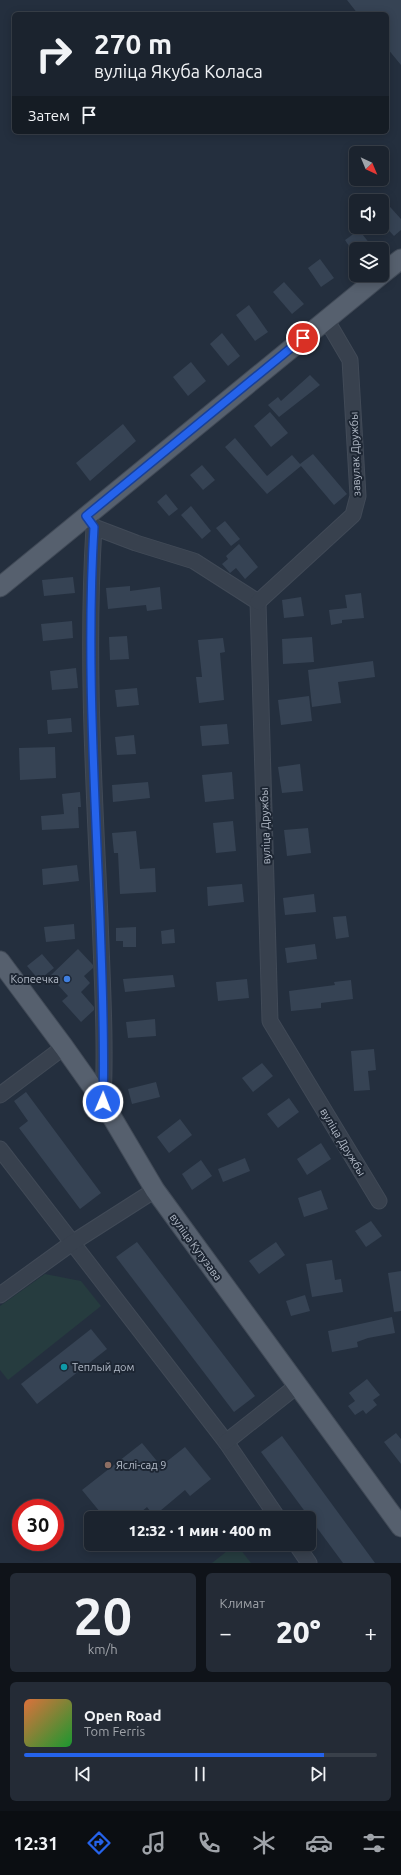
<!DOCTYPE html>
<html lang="ru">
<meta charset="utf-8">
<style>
:root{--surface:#1b232e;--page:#242b36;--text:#f1f3f6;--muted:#a0a4aa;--line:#39404a;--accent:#2563eb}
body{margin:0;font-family:Ubuntu,sans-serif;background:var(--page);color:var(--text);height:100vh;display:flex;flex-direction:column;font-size:15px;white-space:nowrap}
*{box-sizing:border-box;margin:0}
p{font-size:13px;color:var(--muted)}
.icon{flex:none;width:22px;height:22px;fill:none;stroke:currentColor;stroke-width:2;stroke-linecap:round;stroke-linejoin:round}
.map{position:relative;height:1563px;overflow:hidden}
.panel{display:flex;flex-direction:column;gap:10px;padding:10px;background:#0f1319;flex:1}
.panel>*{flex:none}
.hud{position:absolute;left:12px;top:12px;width:377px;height:122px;border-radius:6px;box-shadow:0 2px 10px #0003,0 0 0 1px var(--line);background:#1b232e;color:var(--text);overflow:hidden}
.needle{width:26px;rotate:136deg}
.fabs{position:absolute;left:349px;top:146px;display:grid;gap:8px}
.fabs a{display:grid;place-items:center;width:40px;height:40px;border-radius:6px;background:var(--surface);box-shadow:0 2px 10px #0003,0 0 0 1px var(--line);font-size:20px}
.speed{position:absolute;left:12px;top:1499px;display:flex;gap:8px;font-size:20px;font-weight:700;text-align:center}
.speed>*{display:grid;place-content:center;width:52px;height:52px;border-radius:50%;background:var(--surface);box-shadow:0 2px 10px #0003,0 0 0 1px var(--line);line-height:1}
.speed .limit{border:6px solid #d22;background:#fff;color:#111}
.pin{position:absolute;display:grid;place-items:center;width:34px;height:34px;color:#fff;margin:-17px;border:2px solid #fff;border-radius:50%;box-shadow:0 1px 4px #0007}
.me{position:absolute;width:44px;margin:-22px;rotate:1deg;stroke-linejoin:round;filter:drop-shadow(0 0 3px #0008)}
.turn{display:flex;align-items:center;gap:14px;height:84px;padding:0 16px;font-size:18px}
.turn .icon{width:52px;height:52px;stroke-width:2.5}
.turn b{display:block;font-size:28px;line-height:34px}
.then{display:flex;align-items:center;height:38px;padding:0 16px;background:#0003;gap:8px;font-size:15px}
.big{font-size:30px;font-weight:800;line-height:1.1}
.panel .tile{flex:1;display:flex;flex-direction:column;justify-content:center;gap:6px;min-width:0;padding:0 14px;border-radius:6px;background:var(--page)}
.panel .dial{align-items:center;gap:0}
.dial b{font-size:52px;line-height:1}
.song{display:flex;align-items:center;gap:12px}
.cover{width:48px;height:48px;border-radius:6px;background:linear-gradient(135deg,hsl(20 70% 55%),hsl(130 70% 35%))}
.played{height:4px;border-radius:2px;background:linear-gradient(90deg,var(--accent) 85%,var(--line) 85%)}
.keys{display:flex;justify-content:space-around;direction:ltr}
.heat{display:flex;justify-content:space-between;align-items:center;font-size:22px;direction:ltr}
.panel .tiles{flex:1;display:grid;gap:10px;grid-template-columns:1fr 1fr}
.tile:last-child{grid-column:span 2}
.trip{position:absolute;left:84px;top:1511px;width:232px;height:40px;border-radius:6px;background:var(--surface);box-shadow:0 2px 10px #0003,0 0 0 1px var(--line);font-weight:800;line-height:40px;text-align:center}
.tabs{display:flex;height:64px;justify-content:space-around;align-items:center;background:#0b0e12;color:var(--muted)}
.tabs .icon{width:28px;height:28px}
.tabs .selected{color:var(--accent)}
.tabs b{font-size:18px;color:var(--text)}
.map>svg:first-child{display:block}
</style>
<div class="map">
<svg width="401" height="1563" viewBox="0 0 401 1563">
<rect width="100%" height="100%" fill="#242f3e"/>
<!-- green -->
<g fill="#263c3f">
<polygon points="45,1274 81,1281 101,1306 8,1380 0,1370 0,1306"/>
<polygon points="236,1544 251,1563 212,1563"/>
</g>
<!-- building -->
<g fill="#364354">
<polygon points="347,0 401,0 401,65 387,48 387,14 358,14"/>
<polygon points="382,198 401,219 401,230 394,236 382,223"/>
<polygon points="359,230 374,249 351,249 345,240"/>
<polygon points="320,259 334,278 321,287 308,268"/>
<polygon points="284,282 304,304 292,314 273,292"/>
<polygon points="249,305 268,332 255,341 236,315"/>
<polygon points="222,333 240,356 228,366 210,344"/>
<polygon points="191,362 206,381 188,396 173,377"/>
<polygon points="310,375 320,385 279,417 268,405 278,397 281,401"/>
<polygon points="270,412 288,433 271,447 254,426"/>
<polygon points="123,424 136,441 90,481 76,463"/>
<polygon points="235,438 267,476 292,455 300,464 313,454 347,494 334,505 301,466 267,494 225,447"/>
<polygon points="202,465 215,480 203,490 190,475"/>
<polygon points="166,494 178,509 169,516 157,502"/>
<polygon points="191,506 211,531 202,539 181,515"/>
<polygon points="225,521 240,539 231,546 216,528"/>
<polygon points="239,544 258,567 245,579 236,568 230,573 222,564 228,559 226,556"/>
<polygon points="73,577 75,593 44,596 42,580"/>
<polygon points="130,586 130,591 160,587 162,609 147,611 146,605 108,609 106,588"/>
<polygon points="361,593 364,618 342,620 342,623 331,625 329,610 347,608 345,595"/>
<polygon points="301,597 304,616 284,618 282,600"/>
<polygon points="72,621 73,638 43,641 41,624"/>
<polygon points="127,636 129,659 110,660 109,637"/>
<polygon points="312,637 314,662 283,664 282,639"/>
<polygon points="223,638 225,652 220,653 224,700 199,703 196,677 202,677 198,640"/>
<polygon points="373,661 375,677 338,682 341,703 312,707 308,670"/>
<polygon points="76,668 78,688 52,690 50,671"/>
<polygon points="137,688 139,705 117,707 115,690"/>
<polygon points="309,696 312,721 281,725 278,700"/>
<polygon points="71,718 72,732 48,734 47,720"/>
<polygon points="227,724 229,744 202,746 200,726"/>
<polygon points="134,735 136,754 117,755 115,737"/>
<polygon points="55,747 56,778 20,780 19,748"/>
<polygon points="300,764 303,791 282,793 278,767"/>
<polygon points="232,772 234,799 205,802 202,775"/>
<polygon points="148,782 150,798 113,802 112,785"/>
<polygon points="80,792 81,807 78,807 79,828 42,830 41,816 64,814 62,794"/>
<polygon points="233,821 236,851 216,853 213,823"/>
<polygon points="308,828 311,853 287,856 284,830"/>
<polygon points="136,831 140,869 155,868 156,892 120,894 118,853 114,853 112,833"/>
<polygon points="77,865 79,881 43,885 42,869"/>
<polygon points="242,884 244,902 208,906 207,887"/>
<polygon points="314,894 316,912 285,915 283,898"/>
<polygon points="346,916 349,937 336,939 333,917"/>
<polygon points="74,924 75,939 46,942 44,927"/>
<polygon points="136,927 136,947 123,947 123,941 116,941 116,928"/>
<polygon points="174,929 175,943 162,944 161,931"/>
<polygon points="315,944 317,959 287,963 285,948"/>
<polygon points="78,949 93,965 93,968 84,976 90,983 81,992 94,1007 94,1010 81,1022 62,1001 68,996 50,976"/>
<polygon points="42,954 54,968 39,980 27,966"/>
<polygon points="173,975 175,987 125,992 123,979"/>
<polygon points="247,979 249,998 218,1001 216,982"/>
<polygon points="351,980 353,999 321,1003 321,1008 291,1011 289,991 335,985 334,982"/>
<polygon points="155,1019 156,1036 128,1038 126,1022"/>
<polygon points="374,1049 376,1070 368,1071 370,1090 354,1091 351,1051"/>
<polygon points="262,1063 273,1076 253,1092 242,1078"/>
<polygon points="156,1082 160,1097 132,1104 128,1089"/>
<polygon points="26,1092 101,1193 80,1209 19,1128 28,1121 14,1101"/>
<polygon points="289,1098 299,1112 278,1128 267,1114"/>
<polygon points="180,1119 192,1135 169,1153 157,1137"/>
<polygon points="321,1143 331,1159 307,1175 297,1159"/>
<polygon points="245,1158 250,1171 223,1182 218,1169"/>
<polygon points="201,1160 212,1176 192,1190 182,1174"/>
<polygon points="321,1190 328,1209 304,1217 298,1198"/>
<polygon points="371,1221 382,1236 366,1247 355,1231"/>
<polygon points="137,1242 255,1396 234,1412 116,1257"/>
<polygon points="276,1242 285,1255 259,1274 249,1261"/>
<polygon points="332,1260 335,1280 341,1279 343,1292 312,1297 306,1264"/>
<polygon points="401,1271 401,1311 394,1312 388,1273"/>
<polygon points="305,1295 310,1311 291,1316 286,1301"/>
<polygon points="392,1317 395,1333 368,1338 357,1342 358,1347 332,1352 328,1331"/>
<polygon points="91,1329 107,1349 37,1404 21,1384"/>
<polygon points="367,1379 380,1395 373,1400 377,1405 366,1414 363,1410 355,1415 348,1406 355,1401 349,1393"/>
<polygon points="396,1433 401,1439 401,1464 384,1442"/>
<polygon points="282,1436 375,1563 343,1563 261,1452"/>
<polygon points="142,1443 161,1466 185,1447 211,1479 190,1496 185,1490 154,1516 147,1507 134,1518 105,1518 82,1490"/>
</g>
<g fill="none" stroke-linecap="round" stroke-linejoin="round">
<!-- minor casing -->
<g stroke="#414a57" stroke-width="17">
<g id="minor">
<path d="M89,519L94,527C86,657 94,787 100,917C102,978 106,1041 103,1102"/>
<polyline points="94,527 136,543 194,561 258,602 270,1021 379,1201"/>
<polyline points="258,602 353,515 358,496 350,360 326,319"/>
<polyline points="0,1095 64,1047"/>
<polyline points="0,1149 226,1442 278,1518"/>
<polyline points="0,1295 72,1243 155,1190"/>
<polyline points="226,1442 298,1385"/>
<polyline points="296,1544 309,1563"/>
</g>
</g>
<!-- major casing -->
<g stroke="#414a57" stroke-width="21">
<g id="major">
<polyline points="382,274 401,259"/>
<polyline points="0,587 381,275"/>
<polyline points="0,961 64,1047 103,1102 155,1190 401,1527"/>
</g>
</g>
<!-- minor -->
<use href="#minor" stroke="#38414e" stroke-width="15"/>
<!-- major -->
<use href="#major" stroke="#56606e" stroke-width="19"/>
</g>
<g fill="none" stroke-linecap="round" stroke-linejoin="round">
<!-- route casing -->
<g stroke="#184099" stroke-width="10">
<path id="route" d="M103,1102C105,1042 102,981 100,920C95,789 86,658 94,527L86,516L303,338"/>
</g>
<!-- route -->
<use href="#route" stroke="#2563eb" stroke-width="7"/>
</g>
<!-- markers -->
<circle fill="#3f7fe0" stroke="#1d2633" stroke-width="1.5" cx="67" cy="979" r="4"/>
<circle fill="#0f9aa8" stroke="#1d2633" stroke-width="1.5" cx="64" cy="1367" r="4"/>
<circle fill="#8d6e63" stroke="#1d2633" stroke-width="1.5" cx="108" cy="1465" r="4"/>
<g text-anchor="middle" stroke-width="4" stroke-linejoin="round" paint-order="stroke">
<!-- street labels -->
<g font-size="11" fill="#b4bcc9" stroke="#1d2633">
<text transform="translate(355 454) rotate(-92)" y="4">завулак Дружбы</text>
<text transform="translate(265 826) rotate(-92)" y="4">вуліца Дружбы</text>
<text transform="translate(343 1142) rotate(59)" y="4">вуліца Дружбы</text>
<text transform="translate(196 1247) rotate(54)" y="4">вуліца Кутузава</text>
</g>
<!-- poi labels -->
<g font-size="11" fill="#b4bcc9" stroke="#1d2633" text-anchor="start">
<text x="59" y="983" text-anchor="end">Копеечка</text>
<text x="72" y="1371">Теплый дом</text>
<text x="116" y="1469">Яслі-сад 9</text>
</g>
</g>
</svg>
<div class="fabs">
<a><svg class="needle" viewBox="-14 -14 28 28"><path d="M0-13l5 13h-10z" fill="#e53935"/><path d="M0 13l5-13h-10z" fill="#a0a4aa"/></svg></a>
<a><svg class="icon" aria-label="sound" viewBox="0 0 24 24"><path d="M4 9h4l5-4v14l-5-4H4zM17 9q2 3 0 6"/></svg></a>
<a><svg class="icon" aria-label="layers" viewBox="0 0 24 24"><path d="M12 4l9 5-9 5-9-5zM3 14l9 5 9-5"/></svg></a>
</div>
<div class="speed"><div class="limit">30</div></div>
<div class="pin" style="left:303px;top:338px;background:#d93025"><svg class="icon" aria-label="arrive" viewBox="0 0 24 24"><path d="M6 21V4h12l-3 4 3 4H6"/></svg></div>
<svg class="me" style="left:103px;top:1102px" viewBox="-20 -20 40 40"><circle r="17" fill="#2563eb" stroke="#fff" stroke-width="3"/><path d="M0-11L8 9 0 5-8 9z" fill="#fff"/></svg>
<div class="trip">12:32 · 1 мин · 400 m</div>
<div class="hud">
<div class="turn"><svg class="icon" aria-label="right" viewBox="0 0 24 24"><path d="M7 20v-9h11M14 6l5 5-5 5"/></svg><div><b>270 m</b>вуліца Якуба Коласа</div></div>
<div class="then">Затем<svg class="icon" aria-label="arrive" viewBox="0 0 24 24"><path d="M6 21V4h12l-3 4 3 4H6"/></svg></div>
</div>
</div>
<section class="panel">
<div class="tiles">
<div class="tile dial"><b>20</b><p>km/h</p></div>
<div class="tile"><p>Климат</p>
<div class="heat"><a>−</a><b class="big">20°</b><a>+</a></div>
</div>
<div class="tile">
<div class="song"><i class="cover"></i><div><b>Open Road</b><p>Tom Ferris</p></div></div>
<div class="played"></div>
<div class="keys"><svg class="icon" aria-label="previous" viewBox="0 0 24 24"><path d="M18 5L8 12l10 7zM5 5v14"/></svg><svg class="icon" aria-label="pause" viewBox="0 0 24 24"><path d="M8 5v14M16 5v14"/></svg><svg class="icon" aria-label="next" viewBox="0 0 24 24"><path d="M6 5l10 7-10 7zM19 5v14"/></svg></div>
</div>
</div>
</section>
<nav class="tabs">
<b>12:31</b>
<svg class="icon selected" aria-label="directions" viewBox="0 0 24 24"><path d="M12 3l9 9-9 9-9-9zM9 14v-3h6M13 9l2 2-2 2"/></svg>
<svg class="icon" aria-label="music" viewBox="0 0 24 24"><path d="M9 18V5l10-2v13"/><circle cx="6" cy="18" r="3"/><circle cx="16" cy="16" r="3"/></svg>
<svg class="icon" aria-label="phone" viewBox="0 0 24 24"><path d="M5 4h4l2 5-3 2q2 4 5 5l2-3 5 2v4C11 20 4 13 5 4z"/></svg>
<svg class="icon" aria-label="climate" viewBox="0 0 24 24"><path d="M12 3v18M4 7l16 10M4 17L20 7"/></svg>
<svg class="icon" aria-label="car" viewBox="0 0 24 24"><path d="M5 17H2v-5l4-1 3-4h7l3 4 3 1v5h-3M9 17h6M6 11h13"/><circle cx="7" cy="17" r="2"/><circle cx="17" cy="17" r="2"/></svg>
<svg class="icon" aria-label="filters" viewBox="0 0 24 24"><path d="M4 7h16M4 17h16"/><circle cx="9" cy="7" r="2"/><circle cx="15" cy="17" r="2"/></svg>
</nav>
